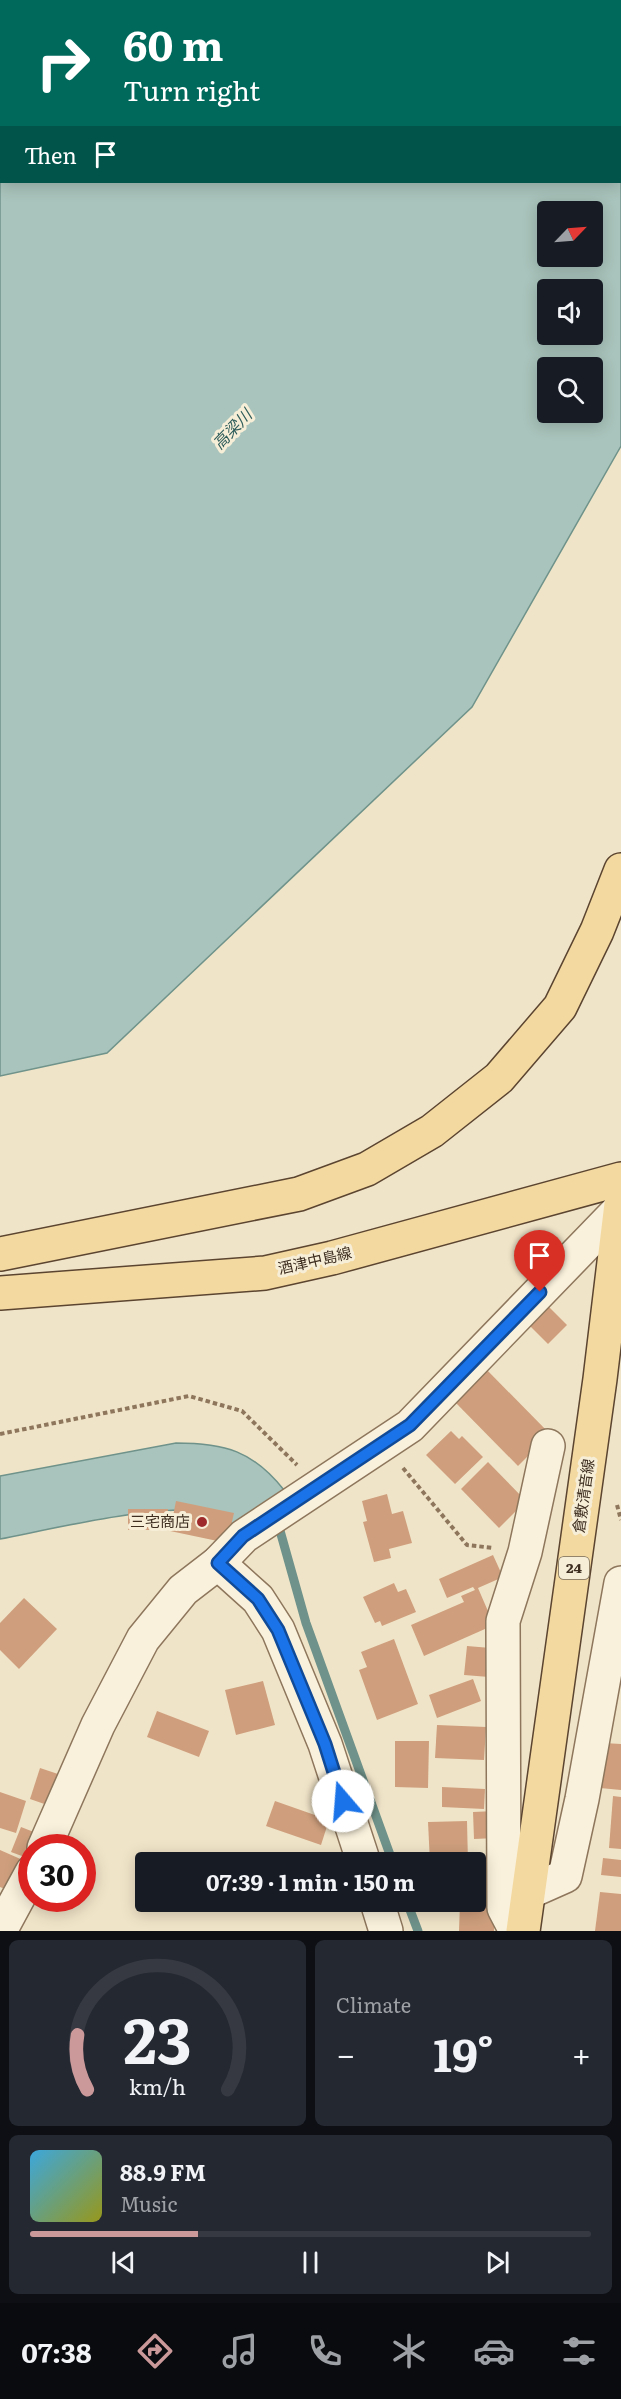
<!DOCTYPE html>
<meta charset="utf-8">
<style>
:root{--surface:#171b24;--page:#242831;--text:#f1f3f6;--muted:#9ea1a6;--line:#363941;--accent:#cc999b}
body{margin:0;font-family:Literata,"Noto Sans JP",serif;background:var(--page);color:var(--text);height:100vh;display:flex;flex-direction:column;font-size:22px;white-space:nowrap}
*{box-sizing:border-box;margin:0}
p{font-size:20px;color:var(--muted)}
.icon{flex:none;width:33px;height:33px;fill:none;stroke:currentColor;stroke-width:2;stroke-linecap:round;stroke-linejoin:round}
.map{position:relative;height:1931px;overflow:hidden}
.sheet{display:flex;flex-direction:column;gap:9px;padding:9px;background:#0d0f14;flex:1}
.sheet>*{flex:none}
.banner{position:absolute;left:0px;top:0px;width:621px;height:183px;box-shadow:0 3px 15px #0003;background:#00695c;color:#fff;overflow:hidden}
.needle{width:39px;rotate:65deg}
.tools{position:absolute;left:537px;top:201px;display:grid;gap:12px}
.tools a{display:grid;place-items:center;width:66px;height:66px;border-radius:6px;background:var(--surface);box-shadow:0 3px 15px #0003;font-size:30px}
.speed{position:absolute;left:18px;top:1834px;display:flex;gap:12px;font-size:30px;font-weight:700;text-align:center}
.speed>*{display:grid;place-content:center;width:78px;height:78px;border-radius:50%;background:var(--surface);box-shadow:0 3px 15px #0003;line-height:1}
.speed .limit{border:9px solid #d22;background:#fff;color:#111}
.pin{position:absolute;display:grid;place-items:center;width:51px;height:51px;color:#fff;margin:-62px -26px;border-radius:50% 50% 50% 0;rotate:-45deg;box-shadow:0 0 6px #0007}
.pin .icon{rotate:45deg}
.me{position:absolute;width:66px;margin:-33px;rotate:342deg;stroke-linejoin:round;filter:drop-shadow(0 0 4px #0008)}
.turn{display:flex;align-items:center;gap:21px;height:126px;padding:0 24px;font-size:27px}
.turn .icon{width:78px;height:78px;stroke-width:2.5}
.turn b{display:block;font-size:42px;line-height:51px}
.then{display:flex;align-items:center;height:57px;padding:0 24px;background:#0003;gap:12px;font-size:22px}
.big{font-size:45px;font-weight:700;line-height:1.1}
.sheet .card{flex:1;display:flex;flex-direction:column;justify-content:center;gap:9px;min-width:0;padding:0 21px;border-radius:9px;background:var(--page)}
.sheet .dial{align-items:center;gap:0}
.dial svg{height:156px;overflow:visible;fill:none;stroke:var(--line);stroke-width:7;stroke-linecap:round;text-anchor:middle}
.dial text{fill:var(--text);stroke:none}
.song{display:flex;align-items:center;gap:18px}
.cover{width:72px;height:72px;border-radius:9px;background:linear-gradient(135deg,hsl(200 70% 55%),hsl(60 70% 35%))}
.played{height:6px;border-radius:3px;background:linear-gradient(90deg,var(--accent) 30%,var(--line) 30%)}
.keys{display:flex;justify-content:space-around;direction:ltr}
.heat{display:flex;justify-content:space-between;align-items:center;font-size:33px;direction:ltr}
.sheet .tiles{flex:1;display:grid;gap:9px;grid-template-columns:1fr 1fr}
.card:last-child{grid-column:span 2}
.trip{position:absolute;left:135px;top:1852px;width:351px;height:60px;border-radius:6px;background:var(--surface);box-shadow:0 3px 15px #0003;font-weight:700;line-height:60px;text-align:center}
.tabs{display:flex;height:96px;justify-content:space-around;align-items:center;background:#090b0e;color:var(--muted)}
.tabs .icon{width:42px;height:42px}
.tabs .selected{color:var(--accent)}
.tabs b{font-size:27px;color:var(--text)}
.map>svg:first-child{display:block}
</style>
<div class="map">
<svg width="621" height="1931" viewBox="0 0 621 1931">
<rect width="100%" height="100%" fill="#f0e4c8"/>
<!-- water -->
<g fill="#a9c4bc" stroke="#6f938a" stroke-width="1.5" fill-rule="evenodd">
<path d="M64,0H621V446L472,707L107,1053L0,1076V93L1,91L2,182H620V2ZM548,212H592V256H548ZM548,290H592V334H548ZM548,368H592V412H548Z"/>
<path d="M176,1443C225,1443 253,1451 284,1490L240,1528C232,1524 224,1517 216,1514C174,1499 48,1530 0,1539V1476Z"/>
</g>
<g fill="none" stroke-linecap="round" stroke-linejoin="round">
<!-- stream -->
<g stroke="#6f938a" stroke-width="9">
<polyline points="277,1520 306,1623 393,1863"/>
<polyline points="407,1902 418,1931"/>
</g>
</g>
<!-- building -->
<g fill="#cf9f7d">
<polygon points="549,1307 567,1325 548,1344 530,1326"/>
<polygon points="486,1369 550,1434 518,1466 454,1401"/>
<polygon points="451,1431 459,1439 462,1436 483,1457 455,1484 426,1455"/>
<polygon points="488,1462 526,1501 499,1528 461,1489"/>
<polygon points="387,1494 392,1514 403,1511 412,1543 389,1549 391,1558 374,1562 363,1522 367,1521 362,1501"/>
<polygon points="176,1501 234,1513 227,1543 170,1531"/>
<polygon points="128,1509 168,1509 167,1530 128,1530"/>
<polygon points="493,1555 503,1577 478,1588 494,1625 424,1656 411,1625 464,1602 461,1596 475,1590 473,1587 447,1598 439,1579"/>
<polygon points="394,1583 398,1592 406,1589 416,1612 382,1626 380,1621 375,1623 363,1597"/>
<polygon points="24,1598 57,1629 19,1669 0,1650 0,1623"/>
<polygon points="394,1639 418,1704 377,1720 359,1670 367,1667 361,1652"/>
<polygon points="467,1646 491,1648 489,1677 464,1675"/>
<polygon points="473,1679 481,1701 437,1718 429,1695"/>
<polygon points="263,1681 275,1725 236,1735 225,1690"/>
<polygon points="157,1711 209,1731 199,1757 147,1737"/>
<polygon points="437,1725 486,1727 484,1760 435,1758"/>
<polygon points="395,1741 429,1741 428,1788 395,1787"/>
<polygon points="604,1743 621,1744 621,1790 600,1788"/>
<polygon points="40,1768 64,1776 53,1807 30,1799"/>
<polygon points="442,1787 485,1789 484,1809 442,1807"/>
<polygon points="0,1792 26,1801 16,1833 0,1828"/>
<polygon points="613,1796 621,1797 621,1849 609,1848"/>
<polygon points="275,1801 329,1820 321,1845 266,1826"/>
<polygon points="495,1811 497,1838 474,1839 473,1812"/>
<polygon points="467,1821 468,1863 430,1863 428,1822"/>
<polygon points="21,1827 39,1834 30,1859 11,1852"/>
<polygon points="0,1850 25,1861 12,1892 0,1887"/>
<polygon points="603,1858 621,1860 621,1877 601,1875"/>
<polygon points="600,1892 621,1894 621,1931 595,1931"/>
<polygon points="476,1895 495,1896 494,1931 459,1931 460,1902 476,1902"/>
</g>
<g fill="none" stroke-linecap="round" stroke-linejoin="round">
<!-- minor casing -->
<g stroke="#8d765c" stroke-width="36">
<g id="minor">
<polyline points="218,1563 258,1599 278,1630 325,1744 364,1863"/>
<polyline points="44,1848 98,1725 143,1639 183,1590 218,1563 244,1536 410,1426 620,1209"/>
<polyline points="529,1892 565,1876 582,1799 621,1583"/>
<polyline points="377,1902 386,1931"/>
<polyline points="0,1931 32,1872"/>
<polyline points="516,1931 504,1908 503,1621 525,1552 548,1446"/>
</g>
</g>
<!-- major casing -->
<g stroke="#5b4430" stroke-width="36">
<g id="major">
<polyline points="0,1254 299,1194 367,1169 432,1131 499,1078 560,1007 597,931 621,870"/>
<polyline points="0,1293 265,1273 332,1258 621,1179"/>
<polyline points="523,1931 600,1379 621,1204"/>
</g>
</g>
<!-- path -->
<g stroke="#8d765c" stroke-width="4" stroke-dasharray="4.5 3" stroke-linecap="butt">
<polyline points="0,1434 189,1396 242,1411 297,1465"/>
<polyline points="403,1468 467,1545 494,1548"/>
<polyline points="617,1505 621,1520"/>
</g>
<!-- minor -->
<use href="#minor" stroke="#faf1dc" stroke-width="33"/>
<!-- major -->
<use href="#major" stroke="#f3d9a0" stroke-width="33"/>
</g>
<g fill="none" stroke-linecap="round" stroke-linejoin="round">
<!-- route casing -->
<g stroke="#114b97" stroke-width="15">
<polyline id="route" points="343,1801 325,1744 278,1630 258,1599 218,1563 243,1536 410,1425 540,1292"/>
</g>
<!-- route -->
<use href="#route" stroke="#1a73e8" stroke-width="10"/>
</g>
<!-- markers -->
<circle fill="#9e2a2b" stroke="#f7eed8" stroke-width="2" cx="202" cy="1522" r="6"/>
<g text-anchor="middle" stroke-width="6" stroke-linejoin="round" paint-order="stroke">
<!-- shield labels -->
<rect fill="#f7eed8" stroke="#756857" stroke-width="1.5" x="559" y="1557" width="30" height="22" rx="4.5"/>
<g font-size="14" font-weight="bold" fill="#3d2e20">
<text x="574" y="1573">24</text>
</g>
<!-- street labels -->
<g font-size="15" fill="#3d2e20" stroke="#f7eed8">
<text transform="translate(315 1261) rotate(-13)" y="5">酒津中島線</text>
<text transform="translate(584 1496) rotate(-82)" y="5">倉敷清音線</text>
</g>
<!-- poi labels -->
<g font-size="15" fill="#3d2e20" stroke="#f7eed8" text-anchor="end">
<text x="190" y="1527">三宅商店</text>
</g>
<!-- water labels -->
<g font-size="16" font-style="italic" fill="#2f5d5a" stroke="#f7eed8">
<text transform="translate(232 429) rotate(-46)" y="6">高梁川</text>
</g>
</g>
</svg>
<div class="tools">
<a><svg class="needle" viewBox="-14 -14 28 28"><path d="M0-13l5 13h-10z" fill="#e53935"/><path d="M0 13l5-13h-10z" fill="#9ea1a6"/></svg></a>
<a><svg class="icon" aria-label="sound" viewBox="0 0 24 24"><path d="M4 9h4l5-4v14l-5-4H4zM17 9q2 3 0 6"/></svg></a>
<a><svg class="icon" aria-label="search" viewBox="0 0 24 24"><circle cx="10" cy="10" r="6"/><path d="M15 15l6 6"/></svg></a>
</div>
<div class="speed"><div class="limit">30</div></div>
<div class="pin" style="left:540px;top:1292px;background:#d93025"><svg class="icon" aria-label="arrive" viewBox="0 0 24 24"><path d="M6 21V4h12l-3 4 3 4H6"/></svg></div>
<svg class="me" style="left:343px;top:1801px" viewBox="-20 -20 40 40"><circle r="19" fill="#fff"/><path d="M0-13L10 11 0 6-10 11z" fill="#1a73e8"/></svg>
<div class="trip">07:39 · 1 min · 150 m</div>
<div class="banner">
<div class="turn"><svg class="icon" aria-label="right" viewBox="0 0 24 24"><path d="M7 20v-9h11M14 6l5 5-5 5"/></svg><div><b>60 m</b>Turn right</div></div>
<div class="then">Then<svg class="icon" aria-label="arrive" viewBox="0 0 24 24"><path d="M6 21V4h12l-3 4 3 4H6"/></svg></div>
</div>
</div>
<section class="sheet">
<div class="tiles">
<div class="card dial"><svg viewBox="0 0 100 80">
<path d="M14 69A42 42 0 1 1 86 69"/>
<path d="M14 69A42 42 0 0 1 9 41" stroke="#cc999b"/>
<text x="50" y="56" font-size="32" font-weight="700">23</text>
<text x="50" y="72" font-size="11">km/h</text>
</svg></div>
<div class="card"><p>Climate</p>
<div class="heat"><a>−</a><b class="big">19°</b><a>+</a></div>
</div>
<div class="card">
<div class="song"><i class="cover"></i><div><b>88.9 FM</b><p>Music</p></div></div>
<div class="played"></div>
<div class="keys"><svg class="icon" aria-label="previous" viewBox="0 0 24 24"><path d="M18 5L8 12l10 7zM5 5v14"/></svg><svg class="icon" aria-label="pause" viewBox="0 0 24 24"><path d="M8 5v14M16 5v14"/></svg><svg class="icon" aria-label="next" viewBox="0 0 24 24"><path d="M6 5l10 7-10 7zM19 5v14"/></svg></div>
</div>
</div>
</section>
<nav class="tabs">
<b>07:38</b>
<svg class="icon selected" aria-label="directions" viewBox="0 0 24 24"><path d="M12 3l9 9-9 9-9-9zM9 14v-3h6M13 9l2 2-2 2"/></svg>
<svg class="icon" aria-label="music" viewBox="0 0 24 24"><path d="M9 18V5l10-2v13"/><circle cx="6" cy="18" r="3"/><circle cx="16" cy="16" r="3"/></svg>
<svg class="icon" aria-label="phone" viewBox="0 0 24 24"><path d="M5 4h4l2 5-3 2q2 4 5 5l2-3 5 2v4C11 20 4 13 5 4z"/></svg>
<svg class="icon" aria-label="climate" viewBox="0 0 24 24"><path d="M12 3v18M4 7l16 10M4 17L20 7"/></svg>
<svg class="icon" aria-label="car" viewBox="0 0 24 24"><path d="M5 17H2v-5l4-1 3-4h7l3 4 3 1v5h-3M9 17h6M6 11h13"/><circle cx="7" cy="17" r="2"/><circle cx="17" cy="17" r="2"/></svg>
<svg class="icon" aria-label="filters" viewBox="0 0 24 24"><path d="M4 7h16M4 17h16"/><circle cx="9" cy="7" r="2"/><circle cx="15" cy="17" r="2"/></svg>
</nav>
